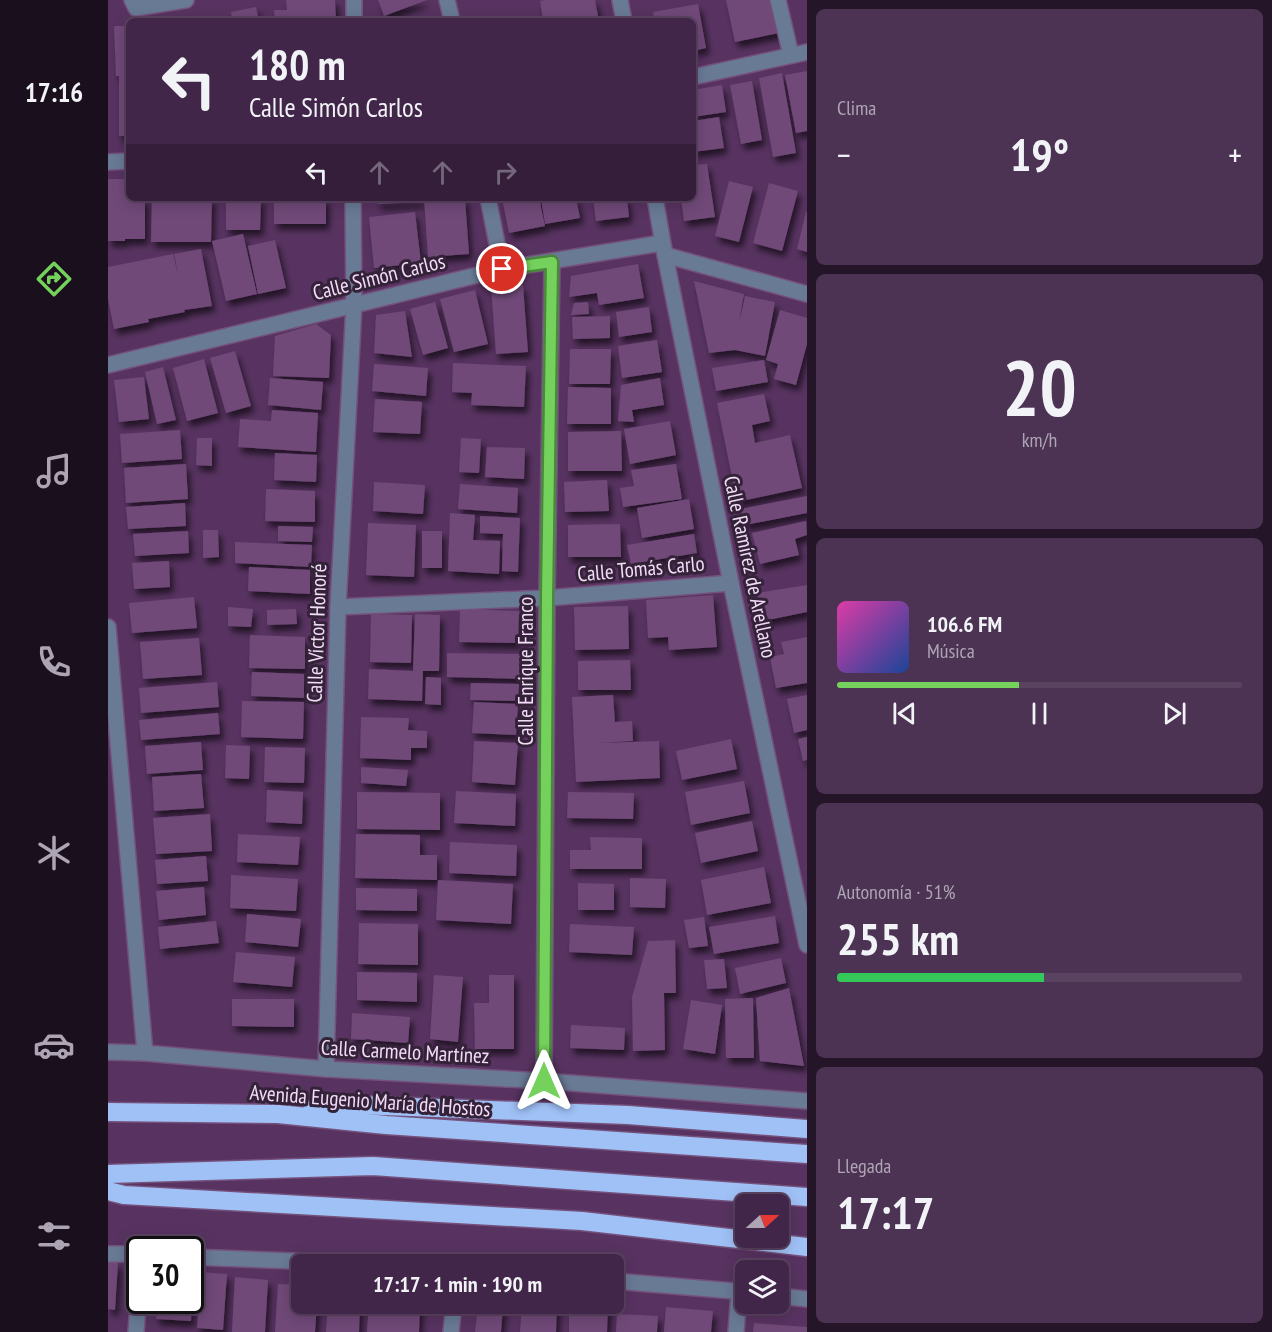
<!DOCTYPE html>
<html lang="es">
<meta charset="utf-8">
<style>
:root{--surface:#422649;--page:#4c3253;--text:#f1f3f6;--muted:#aea5b4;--line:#5a4361;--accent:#74d25c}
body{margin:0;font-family:"PT Sans Narrow",sans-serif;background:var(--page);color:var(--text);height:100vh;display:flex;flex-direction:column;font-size:22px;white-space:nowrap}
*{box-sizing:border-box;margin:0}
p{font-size:20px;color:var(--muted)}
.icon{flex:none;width:33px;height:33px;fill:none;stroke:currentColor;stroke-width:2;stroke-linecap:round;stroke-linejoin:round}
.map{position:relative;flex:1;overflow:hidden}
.sheet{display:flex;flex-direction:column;gap:9px;padding:9px;background:#241528;width:465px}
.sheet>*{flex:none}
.top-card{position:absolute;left:18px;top:18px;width:570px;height:183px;border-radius:9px;box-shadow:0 3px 15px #0003,0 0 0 2px var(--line);background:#422649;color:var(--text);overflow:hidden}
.needle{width:39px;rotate:69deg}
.tools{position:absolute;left:627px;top:1194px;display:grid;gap:12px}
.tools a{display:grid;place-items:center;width:54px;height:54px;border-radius:9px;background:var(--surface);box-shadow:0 3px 15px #0003,0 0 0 2px var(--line);font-size:30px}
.speed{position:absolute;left:18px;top:1236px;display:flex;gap:12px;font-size:30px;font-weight:700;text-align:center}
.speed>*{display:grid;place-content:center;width:78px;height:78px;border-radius:50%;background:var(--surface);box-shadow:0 3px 15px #0003,0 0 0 2px var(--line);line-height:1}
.speed .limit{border:3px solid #111;border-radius:9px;background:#fff;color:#111}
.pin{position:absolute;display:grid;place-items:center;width:51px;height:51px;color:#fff;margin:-26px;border:3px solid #fff;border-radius:50%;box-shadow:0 2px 6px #0007}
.me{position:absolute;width:66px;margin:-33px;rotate:0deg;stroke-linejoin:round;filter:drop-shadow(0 0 4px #0008)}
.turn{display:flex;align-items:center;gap:21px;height:126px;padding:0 24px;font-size:27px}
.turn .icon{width:78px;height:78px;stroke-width:2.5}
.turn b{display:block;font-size:42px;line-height:51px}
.lanes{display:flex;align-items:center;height:57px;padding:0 24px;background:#0003;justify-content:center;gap:30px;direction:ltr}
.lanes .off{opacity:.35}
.big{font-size:45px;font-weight:700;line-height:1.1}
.sheet .tile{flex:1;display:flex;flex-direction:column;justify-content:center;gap:9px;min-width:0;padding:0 21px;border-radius:9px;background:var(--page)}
.sheet .dial{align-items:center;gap:0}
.dial b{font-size:78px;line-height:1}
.song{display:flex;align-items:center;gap:18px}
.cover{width:72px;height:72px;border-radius:9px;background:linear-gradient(135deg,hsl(320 70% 55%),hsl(220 70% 35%))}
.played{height:6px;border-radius:3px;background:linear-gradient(90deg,var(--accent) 45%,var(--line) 45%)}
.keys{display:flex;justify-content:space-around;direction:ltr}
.heat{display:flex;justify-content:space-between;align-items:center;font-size:33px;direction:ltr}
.charge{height:9px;border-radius:4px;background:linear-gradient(90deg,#34c759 51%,var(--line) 0)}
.trip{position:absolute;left:183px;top:1254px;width:333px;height:60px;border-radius:9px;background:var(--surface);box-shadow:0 3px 15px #0003,0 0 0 2px var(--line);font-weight:700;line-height:60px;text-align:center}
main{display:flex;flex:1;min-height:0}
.dock{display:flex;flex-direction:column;width:108px;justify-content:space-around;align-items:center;background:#1a0f1d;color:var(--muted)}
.dock .icon{width:42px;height:42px}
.dock .current{color:var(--accent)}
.dock b{font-size:27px;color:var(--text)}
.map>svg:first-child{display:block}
</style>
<main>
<nav class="dock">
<b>17:16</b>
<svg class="icon current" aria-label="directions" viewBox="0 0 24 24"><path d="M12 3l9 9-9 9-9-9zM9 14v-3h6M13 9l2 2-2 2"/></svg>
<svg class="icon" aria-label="music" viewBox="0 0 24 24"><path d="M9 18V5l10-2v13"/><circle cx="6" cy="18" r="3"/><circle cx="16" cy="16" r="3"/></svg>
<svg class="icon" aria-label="phone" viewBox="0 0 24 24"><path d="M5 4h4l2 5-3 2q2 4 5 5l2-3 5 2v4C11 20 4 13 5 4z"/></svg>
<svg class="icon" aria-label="climate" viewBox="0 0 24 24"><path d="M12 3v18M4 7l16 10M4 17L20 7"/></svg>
<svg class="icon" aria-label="car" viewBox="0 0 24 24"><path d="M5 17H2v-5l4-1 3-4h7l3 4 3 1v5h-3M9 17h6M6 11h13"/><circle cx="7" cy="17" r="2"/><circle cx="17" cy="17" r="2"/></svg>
<svg class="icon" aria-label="filters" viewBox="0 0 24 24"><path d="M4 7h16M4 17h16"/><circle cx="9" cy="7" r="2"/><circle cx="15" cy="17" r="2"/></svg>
</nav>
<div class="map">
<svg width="699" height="1332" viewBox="0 0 699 1332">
<defs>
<filter id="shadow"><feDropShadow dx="3.5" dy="6" stdDeviation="3" flood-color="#0009"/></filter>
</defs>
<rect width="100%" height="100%" fill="#583361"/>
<!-- building -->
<g fill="#6f4978" filter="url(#shadow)">
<polygon points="178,0 227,0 228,21 167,21 166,10 179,10"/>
<polygon points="270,0 319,0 276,16"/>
<polygon points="436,0 487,0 491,21 435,21 432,1"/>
<polygon points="618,0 669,0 676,32 627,42"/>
<polygon points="590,4 598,48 585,51 585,21 547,21 545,12"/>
<polygon points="148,7 151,21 125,21 123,12"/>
<polygon points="6,26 21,26 21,136 11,136 11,76 8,76"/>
<polygon points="699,71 699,131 688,133 677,75"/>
<polygon points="674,73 688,153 665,157 651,78"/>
<polygon points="644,81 654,140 633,144 622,85"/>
<polygon points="614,85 618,112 585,117 585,90"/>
<polygon points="611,117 616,148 585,152 585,121"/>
<polygon points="599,164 607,217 576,221 573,198 585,198 585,165"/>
<polygon points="0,179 21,179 21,198 37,198 37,239 17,239 17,241 0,241"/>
<polygon points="621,181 645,187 631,242 607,236"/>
<polygon points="661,183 690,191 674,251 645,243"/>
<polygon points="44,198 104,198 103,242 43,242"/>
<polygon points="118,198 153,198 152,230 118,230"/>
<rect x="166" y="198" width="52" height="26"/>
<polygon points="269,198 313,198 313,202 270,204"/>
<polygon points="316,198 357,198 361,254 320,257"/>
<polygon points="394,198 431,198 437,226 401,233"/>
<polygon points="433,198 468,198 472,218 437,224"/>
<polygon points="485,198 519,198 521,217 488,221"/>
<polygon points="307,212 313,263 266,268 261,217"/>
<polygon points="698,212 699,212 699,252 689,249"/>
<polygon points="135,234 149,294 118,301 104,241"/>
<polygon points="167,240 178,288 150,294 140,246"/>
<polygon points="93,249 104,306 76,310 77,312 40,319 41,322 6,329 0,299 0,267 65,254 70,274 66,254"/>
<polygon points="530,264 536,298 491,305 489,293 461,297 463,276"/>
<polygon points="586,281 636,294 631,323 637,296 667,302 657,356 627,350 601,353"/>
<polygon points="415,285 420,352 388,354 383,287"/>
<polygon points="367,290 380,344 346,352 332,299"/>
<polygon points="327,302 340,348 315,355 302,309"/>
<polygon points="480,302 481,314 463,315 466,303"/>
<polygon points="541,307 544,332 511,337 508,312"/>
<polygon points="672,310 699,318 699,344 688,385 666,379 670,364 658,360"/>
<polygon points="297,311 304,357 266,353 268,315"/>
<polygon points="502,316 502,338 465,339 464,317"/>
<polygon points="208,324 223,335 221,378 165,376 167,336"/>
<polygon points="549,340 554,372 514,378 510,346"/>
<polygon points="462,349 503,349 502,384 461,384"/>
<polygon points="127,351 143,406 118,413 102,358"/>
<polygon points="96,359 110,413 79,421 65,368"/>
<polygon points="656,360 660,382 608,391 604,368"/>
<polygon points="345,363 418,366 416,407 363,405 364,393 344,392"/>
<polygon points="266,364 320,368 318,396 264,391"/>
<polygon points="55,367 68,420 49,424 37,372"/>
<polygon points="36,377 41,419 11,422 6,380"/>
<polygon points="162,378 215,382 213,410 160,405"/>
<polygon points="552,378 556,405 524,410 526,422 510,421 513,385"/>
<polygon points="460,387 503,388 503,424 459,424"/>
<polygon points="656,394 662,421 644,425 647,443 682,435 694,488 629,502 609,403"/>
<polygon points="267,399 314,402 312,434 265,432"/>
<polygon points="164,410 210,413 208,452 130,447 132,419 163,421"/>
<polygon points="562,421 568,455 522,464 516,429"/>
<polygon points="72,430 74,459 14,463 12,434"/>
<polygon points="513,431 514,471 460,471 460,432"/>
<polygon points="89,438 104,438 104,466 88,465"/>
<polygon points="353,438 373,439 371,473 351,472"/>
<polygon points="379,447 417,448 416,479 377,477"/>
<polygon points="167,453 209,455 208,482 166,480"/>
<polygon points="78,464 80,499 18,503 16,468"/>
<polygon points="568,464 574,499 515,507 512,488 526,486 523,470"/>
<polygon points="499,480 501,511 457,512 456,482"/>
<polygon points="266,482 317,485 315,514 265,511"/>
<polygon points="352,484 410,488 409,513 350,509"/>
<polygon points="158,489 207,491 207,522 157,521"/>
<polygon points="699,496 699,513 637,525 633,509"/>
<polygon points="581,499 586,529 534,538 529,508"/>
<polygon points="77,503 78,526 20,529 18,507"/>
<polygon points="342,513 367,515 365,540 392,541 391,574 340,571"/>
<polygon points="372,516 412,518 410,572 394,571 395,534 372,533"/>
<polygon points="698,521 699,535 687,539 691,555 652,564 644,533"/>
<polygon points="260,523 308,525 306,577 258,575"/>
<polygon points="512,524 513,557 460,557 460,525"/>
<polygon points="170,526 205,527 204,542 170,541"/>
<polygon points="95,530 110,530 111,557 95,558"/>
<polygon points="80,531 81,553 27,556 25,534"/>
<rect x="314" y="531" width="20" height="37"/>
<polygon points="586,534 589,553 523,564 519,545"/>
<polygon points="127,542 204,545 203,567 127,563"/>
<polygon points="61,561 62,587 26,589 24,563"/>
<polygon points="141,567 202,570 202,594 140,591"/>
<polygon points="699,585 699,612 655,621 649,593"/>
<polygon points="605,595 609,647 561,650 560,637 540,638 538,600"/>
<polygon points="86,597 89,628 24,633 21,603"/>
<polygon points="520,606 521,649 467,650 466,607"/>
<polygon points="120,607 145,609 143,627 120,626"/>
<polygon points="188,609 189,624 159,625 159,610"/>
<polygon points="352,609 411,611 410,643 351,642"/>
<polygon points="263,614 304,615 303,663 262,662"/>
<polygon points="307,614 332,615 331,671 315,671 314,701 260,699 261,669 305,671"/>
<polygon points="142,635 197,637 197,669 141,668"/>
<polygon points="699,637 699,683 668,688 662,657 676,654 673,642"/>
<polygon points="91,638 94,675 35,679 32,642"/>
<polygon points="339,653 414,654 414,679 339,677"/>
<polygon points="522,660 523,690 470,690 470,661"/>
<polygon points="144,672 196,674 196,698 143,696"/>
<polygon points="318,677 333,678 333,705 317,704"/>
<polygon points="109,682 111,707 33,713 31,688"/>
<polygon points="363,683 411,684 410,701 362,700"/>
<polygon points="505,695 507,722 524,721 525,741 491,743 551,741 552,778 468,782 464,697"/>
<polygon points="699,695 699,730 686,733 679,699"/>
<polygon points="134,701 196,702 195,739 133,737"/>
<polygon points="366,702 410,704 408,735 364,733"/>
<polygon points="110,713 112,734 33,740 31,720"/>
<polygon points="253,717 301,718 300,730 319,731 319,748 303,748 303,760 252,758"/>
<polygon points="699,737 699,760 695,761 690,739"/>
<polygon points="623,739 629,769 574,780 568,751"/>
<polygon points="366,741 410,743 407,785 364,782"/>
<polygon points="93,742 95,770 39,774 37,746"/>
<polygon points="118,745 142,746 141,779 117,778"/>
<polygon points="157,747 197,748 196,783 156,782"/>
<polygon points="253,767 300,770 298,786 253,783"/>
<polygon points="93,774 96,808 46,811 44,777"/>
<polygon points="636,781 642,813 583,825 577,792"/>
<polygon points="159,790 195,792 194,824 158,822"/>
<polygon points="348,791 408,794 407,826 346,823"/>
<polygon points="249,792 332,793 332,830 249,829"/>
<polygon points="460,792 526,793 525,819 459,818"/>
<polygon points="102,814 104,851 48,854 45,818"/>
<polygon points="644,821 650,851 593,863 587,833"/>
<polygon points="130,834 192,837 190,865 129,862"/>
<polygon points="248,834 312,835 312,855 329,855 329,880 247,878"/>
<polygon points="482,837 534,838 534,869 462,869 462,850 483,850"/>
<polygon points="342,842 409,845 408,876 341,873"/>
<polygon points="98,856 100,881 49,884 47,860"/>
<polygon points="656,867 663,903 599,915 593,880"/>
<polygon points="123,875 190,879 188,911 122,908"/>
<polygon points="522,878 558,879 557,908 522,907"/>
<polygon points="330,880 405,884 403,924 328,920"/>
<polygon points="470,883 506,884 506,910 470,910"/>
<polygon points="96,887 98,915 51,920 48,891"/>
<polygon points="248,888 309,889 309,911 248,910"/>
<polygon points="139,914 193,919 190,947 137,942"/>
<polygon points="667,916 671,943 606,954 601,927"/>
<polygon points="596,917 600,946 581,948 576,920"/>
<polygon points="108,921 111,943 52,949 50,927"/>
<polygon points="251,923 310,924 310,965 250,964"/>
<polygon points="462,924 526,927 524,955 461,952"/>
<polygon points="567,940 568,993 556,993 557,1050 525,1051 524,997 540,941"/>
<polygon points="128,952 187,957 184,987 125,982"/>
<polygon points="673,958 678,983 632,994 627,968"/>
<polygon points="616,959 619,988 599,989 596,960"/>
<polygon points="249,972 309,973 309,1002 249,1000"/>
<polygon points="326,975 355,977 350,1042 322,1039"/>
<polygon points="381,975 406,975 406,1049 367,1049 366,1003 381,1003"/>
<polygon points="681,988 696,1066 652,1061 648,998"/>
<polygon points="645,998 646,1058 618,1058 617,999"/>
<polygon points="124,999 186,999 186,1027 124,1026"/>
<polygon points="583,1000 614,1005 607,1054 575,1049"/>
<polygon points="244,1013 302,1017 300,1043 243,1039"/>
<polygon points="463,1025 517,1028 516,1050 462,1048"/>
<polygon points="0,1263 10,1263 7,1310 0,1309"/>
<polygon points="93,1272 119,1274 115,1330 89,1328"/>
<polygon points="127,1277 160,1280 157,1332 124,1332"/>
<polygon points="170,1284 194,1285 194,1304 209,1304 207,1332 167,1332"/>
<polygon points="48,1300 84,1300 83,1321 48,1319"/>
<polygon points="220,1304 252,1304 251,1332 218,1332"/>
<polygon points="261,1304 312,1304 311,1332 259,1332"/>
<polygon points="414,1304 449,1304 448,1332 412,1332"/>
<polygon points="461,1304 500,1305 499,1332 461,1332"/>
<polygon points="370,1305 395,1307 393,1332 367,1332"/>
<polygon points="558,1307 605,1311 603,1332 556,1332"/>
<polygon points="509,1314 550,1316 549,1332 508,1332"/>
<polygon points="646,1323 699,1327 699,1332 645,1332"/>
</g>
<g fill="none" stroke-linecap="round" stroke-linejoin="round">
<!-- minor casing -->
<g stroke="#74517c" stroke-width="18">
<g id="minor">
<polyline points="24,0 28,8 78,0"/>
<polyline points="339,0 344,21"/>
<polyline points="512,0 516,21"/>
<polyline points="670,0 683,55"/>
<polyline points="246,21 246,0"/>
<polyline points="585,77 699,52"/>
<polyline points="0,162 21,161"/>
<polyline points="380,198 394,269"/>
<polyline points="547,198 557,255 623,583 699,945"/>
<polyline points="557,255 699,294"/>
<polyline points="0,365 394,269 554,243"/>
<polyline points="230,607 439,598 623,583"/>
<polyline points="0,627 37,1053"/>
<polyline points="0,1052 37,1053 218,1069 436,1081 699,1101"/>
<polyline points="218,1069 230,607 246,304 245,198"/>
<polyline points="436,1081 439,598 444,262"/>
<polyline points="0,1254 32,1254"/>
<polyline points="82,1257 267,1264"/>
<polyline points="506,1281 638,1292"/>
<polyline points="670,1296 699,1299"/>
<polyline points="28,1332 32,1278"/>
<polyline points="343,1332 346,1304"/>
<polyline points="628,1332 631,1292"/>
</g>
</g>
<!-- highway casing -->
<g stroke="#74517c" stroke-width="21">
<g id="highway">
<polyline points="204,1110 249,1105 520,1115 699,1129"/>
<polyline points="0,1112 170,1114 278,1125 699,1154"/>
<polyline points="0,1174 265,1166 699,1197"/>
<polyline points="0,1191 16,1195 474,1221 699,1247"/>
</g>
</g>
<!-- minor -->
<use href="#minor" stroke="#697a95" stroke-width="15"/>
<!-- highway -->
<use href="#highway" stroke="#a0c1f6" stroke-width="18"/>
</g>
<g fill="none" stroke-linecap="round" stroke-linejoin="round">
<!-- route casing -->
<g stroke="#4b883c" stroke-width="15">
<polyline id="route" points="394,269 444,262 439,598 436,1081"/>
</g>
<!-- route -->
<use href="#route" stroke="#74d25c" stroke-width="10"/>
</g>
<g text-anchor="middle" stroke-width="6" stroke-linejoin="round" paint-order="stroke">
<!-- street labels -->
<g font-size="21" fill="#f2dcf8" stroke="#342338">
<text transform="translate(271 277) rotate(-14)" y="7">Calle Simón Carlos</text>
<text transform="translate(642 567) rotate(78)" y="7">Calle Ramírez de Arellano</text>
<text transform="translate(533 569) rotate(-5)" y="7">Calle Tomás Carlo</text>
<text transform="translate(209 633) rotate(-88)" y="7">Calle Víctor Honoré</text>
<text transform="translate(418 671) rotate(-90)" y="7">Calle Enrique Franco</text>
<text transform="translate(297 1052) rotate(3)" y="7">Calle Carmelo Martínez</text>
<text transform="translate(262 1101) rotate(4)" y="7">Avenida Eugenio María de Hostos</text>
</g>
</g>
</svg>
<div class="tools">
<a><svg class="needle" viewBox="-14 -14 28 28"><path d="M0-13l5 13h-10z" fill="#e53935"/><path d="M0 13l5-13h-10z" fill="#aea5b4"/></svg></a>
<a><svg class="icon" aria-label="layers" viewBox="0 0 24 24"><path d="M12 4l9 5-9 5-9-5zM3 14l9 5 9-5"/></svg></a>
</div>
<div class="speed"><div class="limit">30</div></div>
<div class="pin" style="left:394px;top:269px;background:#d93025"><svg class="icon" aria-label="arrive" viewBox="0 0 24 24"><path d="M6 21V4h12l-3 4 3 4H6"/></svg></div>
<svg class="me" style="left:436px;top:1081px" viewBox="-20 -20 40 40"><path d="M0-17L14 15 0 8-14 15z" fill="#74d25c" stroke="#fff" stroke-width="4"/></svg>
<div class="trip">17:17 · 1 min · 190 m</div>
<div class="top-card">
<div class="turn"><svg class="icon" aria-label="left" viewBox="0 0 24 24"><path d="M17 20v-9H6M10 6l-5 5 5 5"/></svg><div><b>180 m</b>Calle Simón Carlos</div></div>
<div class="lanes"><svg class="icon" aria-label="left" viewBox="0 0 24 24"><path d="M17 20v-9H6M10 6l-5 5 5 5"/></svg><svg class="icon off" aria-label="ahead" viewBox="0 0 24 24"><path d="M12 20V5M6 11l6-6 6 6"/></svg><svg class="icon off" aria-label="ahead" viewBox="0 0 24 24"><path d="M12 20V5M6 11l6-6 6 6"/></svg><svg class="icon off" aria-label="right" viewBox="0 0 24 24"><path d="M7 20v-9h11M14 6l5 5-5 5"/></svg></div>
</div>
</div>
<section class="sheet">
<div class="tile"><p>Clima</p>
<div class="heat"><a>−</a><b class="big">19°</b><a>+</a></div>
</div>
<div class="tile dial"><b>20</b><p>km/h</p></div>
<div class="tile">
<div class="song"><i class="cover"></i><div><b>106.6 FM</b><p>Música</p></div></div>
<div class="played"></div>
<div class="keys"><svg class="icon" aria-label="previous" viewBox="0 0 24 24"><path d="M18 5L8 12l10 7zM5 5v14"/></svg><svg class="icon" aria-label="pause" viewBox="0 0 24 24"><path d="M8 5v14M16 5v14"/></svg><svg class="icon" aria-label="next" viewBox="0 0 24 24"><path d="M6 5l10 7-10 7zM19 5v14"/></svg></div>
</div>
<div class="tile"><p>Autonomía · 51%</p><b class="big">255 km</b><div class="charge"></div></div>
<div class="tile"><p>Llegada</p><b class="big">17:17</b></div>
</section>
</main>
